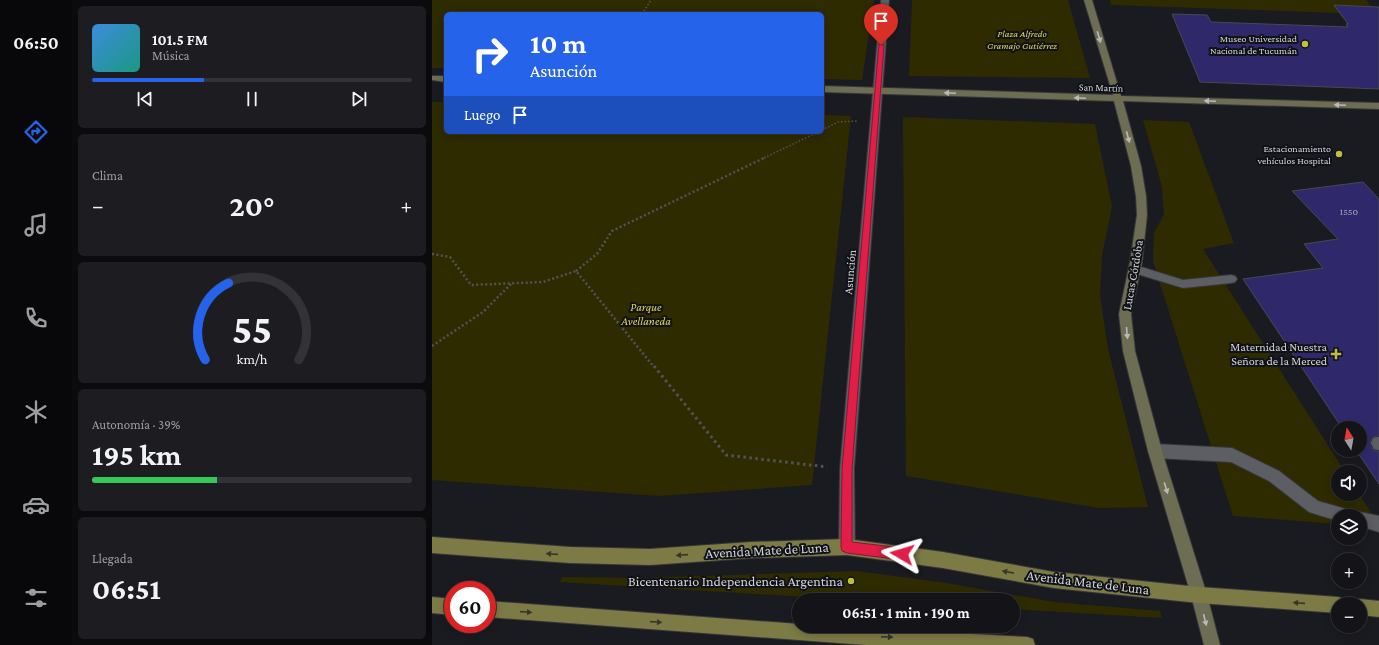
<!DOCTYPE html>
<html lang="es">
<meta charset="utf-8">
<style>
:root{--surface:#141418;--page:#1d1d21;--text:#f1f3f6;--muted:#9d9ea2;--line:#333337;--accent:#2563eb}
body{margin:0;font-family:"Crimson Pro",serif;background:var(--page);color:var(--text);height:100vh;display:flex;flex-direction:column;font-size:15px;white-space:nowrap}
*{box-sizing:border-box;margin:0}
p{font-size:13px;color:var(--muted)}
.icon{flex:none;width:22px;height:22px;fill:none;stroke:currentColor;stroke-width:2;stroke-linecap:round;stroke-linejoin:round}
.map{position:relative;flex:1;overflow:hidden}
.side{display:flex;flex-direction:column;gap:6px;padding:6px;background:#0b0b0d;width:360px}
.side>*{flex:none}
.guide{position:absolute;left:12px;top:12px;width:380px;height:122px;border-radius:6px;box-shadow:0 2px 10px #0003,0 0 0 1px var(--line);background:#2563eb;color:#fff;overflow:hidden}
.needle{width:26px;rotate:349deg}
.tools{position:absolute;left:899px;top:421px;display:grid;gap:8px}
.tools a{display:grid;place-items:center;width:36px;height:36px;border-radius:50%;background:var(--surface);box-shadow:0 2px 10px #0003,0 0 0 1px var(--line);font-size:20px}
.speed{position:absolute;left:12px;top:581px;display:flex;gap:8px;font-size:20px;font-weight:700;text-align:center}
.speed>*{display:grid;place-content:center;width:52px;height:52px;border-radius:50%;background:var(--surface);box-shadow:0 2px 10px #0003,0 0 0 1px var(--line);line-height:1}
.speed .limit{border:6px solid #d22;background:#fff;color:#111}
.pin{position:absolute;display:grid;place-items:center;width:34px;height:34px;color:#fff;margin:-41px -17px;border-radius:50% 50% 50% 0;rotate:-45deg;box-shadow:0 0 4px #0007}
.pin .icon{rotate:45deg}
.me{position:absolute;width:44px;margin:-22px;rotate:277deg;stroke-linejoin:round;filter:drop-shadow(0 0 3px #0008)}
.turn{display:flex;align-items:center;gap:14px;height:84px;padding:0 20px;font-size:18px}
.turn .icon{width:52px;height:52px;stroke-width:2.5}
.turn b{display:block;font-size:28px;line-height:34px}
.then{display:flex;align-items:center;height:38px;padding:0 20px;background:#0003;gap:8px;font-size:15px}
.big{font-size:30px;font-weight:700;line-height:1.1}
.side .widget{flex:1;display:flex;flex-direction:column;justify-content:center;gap:6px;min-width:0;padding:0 14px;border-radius:6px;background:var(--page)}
.side .dial{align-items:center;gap:0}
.dial svg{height:104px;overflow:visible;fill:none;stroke:var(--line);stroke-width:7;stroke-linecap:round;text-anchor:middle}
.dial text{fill:var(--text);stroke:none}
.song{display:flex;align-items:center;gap:12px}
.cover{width:48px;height:48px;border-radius:6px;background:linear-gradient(135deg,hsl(210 70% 55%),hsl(170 70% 35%))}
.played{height:4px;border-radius:2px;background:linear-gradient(90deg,var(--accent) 35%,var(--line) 35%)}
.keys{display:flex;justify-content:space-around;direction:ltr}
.heat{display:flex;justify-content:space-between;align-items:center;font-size:22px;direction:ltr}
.charge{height:6px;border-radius:3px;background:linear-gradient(90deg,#34c759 39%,var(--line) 0)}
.trip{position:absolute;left:360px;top:593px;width:228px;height:40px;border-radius:20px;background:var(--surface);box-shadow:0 2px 10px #0003,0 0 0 1px var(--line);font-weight:700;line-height:40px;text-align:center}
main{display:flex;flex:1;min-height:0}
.menu{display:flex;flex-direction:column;width:72px;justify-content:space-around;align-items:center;background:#08080a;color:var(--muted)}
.menu .icon{width:28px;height:28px}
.menu .on{color:var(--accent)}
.menu b{font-size:18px;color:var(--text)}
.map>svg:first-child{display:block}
</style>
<main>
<nav class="menu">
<b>06:50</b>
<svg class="icon on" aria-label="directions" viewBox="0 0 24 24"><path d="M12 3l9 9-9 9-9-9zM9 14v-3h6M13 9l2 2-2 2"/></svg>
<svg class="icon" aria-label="music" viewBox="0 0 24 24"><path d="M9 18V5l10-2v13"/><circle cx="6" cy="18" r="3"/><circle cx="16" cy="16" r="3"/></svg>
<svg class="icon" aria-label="phone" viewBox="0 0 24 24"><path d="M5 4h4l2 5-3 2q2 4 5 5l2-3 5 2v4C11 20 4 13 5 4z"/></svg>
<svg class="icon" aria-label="climate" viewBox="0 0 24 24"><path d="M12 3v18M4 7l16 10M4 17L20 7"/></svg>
<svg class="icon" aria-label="car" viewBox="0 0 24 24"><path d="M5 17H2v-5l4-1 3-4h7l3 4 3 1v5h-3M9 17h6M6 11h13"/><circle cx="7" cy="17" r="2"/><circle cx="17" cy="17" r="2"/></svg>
<svg class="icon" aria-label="filters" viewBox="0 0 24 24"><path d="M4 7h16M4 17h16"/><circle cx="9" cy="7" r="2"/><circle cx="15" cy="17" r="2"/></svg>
</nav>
<section class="side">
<div class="widget">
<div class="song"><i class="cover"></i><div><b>101.5 FM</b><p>Música</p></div></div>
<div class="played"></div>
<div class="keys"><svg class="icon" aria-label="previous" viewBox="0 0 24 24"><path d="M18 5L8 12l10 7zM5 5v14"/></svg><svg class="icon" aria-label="pause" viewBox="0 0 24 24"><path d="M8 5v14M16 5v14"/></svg><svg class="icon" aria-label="next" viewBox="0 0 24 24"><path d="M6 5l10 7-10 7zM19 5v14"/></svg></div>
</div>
<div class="widget"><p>Clima</p>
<div class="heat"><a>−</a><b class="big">20°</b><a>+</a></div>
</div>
<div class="widget dial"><svg viewBox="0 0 100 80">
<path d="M14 69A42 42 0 1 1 86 69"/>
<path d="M14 69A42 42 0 0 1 32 10" stroke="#2563eb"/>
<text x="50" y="56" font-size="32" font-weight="700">55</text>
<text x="50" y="72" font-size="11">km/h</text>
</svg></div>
<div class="widget"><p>Autonomía · 39%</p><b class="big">195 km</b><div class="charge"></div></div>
<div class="widget"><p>Llegada</p><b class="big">06:51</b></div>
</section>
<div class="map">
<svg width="947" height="645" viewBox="0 0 947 645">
<rect width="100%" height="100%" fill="#1a1b20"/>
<!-- green -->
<g fill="#2e2b00">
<polygon points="0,0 442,0 430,80 390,79 390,14 14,14 14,68 0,68"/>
<polygon points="480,0 636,0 658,78 477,76"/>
<polygon points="678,0 934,0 939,6 903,5 908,13 679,5"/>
<polygon points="0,102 14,102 14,132 390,132 390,115 419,116 380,485 227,496 0,480"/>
<polygon points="471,117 663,124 680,207 670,255 668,295 676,349 716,507 667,508 474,476"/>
<polygon points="711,120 757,122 802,243 771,249 913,472 906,472 906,494 927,494 947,525 928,516 906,516 906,524 801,516 721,261 722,233 732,214 730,187"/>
<polygon points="425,571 514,583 622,602 728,611 730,618 581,609 581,600 424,600 128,582 130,577 208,578"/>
</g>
<!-- building -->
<g fill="#2f296c" stroke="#48494f">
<polygon points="902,5 947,7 947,89 768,82 740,14 775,15 779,22 916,27 914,24 916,24"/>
<polygon points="931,182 947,199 947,436 941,437 938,442 941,450 947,451 947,484 924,450 928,450 928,428 910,428 811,279 891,268 872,244 906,239 860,191"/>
</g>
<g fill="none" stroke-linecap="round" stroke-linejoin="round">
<!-- lane casing -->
<g stroke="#37373a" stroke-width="2">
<g id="lane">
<polygon points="703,265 751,280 799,275 803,276 805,279 803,282 799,283 751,288 699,272 697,269 699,266"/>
<polygon points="946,437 947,437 947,450 942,449 939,443 941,438"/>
<polygon points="723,444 800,448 847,471 886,501 921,511 923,514 928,512 947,516 947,532 928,526 928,516 906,516 906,521 877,512 837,481 799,462 723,458 718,456 716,451 718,446"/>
</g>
</g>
<!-- street casing -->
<g stroke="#37373a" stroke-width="2">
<polygon id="street" points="449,0 457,0 422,469 423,547 420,552 415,555 410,552 407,547 408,469"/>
</g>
<!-- secondary casing -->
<g stroke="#37373a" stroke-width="2">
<g id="secondary">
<polygon points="652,0 660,0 689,96 947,103 947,109 691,101 709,166 714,196 715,215 710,262 699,314 703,351 730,451 775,595 788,645 772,645 759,595 716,451 691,351 687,314 698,262 705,215 704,196 699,166 682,101 390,92 390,86 681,95"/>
<polygon points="0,76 14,76 14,82 0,80"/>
</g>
</g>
<!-- primary casing -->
<g stroke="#37373a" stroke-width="2">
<g id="primary">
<polygon points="0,537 138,547 218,549 319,542 415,539 511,552 622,572 767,587 906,597 912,599 914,604 906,604 906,613 767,603 622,588 511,568 415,555 319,558 218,565 138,563 0,553"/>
<polygon points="0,597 21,599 21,615 0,613"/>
<polygon points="928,599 947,601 947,617 928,615 928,604 921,604 922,601"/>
<polygon points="55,601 367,624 367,626 393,626 595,637 601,639 603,645 434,645 55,617"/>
</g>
</g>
<!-- path-far2 -->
<g stroke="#525357" stroke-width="1.5" stroke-dasharray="1.5 2" stroke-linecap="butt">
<polyline points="210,14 219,0"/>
<polyline points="390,130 406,122 426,121"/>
<polyline points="332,158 386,132"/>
</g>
<!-- path-far1 -->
<g stroke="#525357" stroke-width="2.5" stroke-dasharray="2 2.5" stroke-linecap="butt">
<polyline points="0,254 18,257 39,285 111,282 144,271 222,367"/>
<polyline points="144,271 165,254 180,231 334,157"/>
<polyline points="0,346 51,312 79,284"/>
</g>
<!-- path -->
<polyline stroke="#525357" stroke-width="3" stroke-dasharray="2.5 3.5" stroke-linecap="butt" points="222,366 294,455 395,467"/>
<!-- lane -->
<use href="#lane" fill="#5d5e64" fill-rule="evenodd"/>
<!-- street -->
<use href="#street" fill="#5d5e64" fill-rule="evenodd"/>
<!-- secondary -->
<use href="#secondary" fill="#6d6d54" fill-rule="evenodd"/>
<!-- primary -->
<use href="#primary" fill="#7d7b45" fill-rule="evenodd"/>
</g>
<!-- one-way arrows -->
<defs><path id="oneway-solid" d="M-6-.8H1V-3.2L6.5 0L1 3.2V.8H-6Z"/></defs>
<g fill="#b9bab6">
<use href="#oneway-solid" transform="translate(667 37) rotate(73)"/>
<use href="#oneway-solid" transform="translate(518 93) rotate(-178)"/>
<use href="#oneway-solid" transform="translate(648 98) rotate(-178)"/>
<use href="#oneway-solid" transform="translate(778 101) rotate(-178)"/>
<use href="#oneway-solid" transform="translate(908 105) rotate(-178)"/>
<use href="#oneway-solid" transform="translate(696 137) rotate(75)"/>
<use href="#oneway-solid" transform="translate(695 333) rotate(85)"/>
<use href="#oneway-solid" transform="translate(734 488) rotate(73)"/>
<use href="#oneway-solid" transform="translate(773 620) rotate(76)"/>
</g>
<g fill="#373727">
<use href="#oneway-solid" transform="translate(120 554) rotate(-176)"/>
<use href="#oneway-solid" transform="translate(250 555) rotate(176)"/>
<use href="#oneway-solid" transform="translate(576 572) rotate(-169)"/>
<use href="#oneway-solid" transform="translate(867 603) rotate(-176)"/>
<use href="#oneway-solid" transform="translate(94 612) rotate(4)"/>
<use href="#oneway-solid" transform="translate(224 622) rotate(4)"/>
<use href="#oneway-solid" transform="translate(455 637) rotate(3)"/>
</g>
<!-- route -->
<polygon fill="#e11d48" stroke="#92132f" points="447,44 452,45 420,469 420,542 470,548 474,550 475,554 474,558 470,560 415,553 410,551 409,547 410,469"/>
<!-- markers -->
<g fill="#c3bd3f" stroke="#111217" stroke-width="1.5">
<circle cx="873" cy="44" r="4"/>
<circle cx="907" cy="154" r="4"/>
<path d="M902 348h4v4h4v4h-4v4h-4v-4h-4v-4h4z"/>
<circle cx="419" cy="581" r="4"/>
</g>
<g text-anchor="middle" stroke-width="4" stroke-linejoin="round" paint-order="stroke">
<!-- far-park labels -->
<g font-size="10" font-style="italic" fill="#dcd75f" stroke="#111217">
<text x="590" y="37">Plaza Alfredo<tspan x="590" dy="12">Gramajo Gutiérrez</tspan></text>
</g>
<!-- far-poi labels -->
<g font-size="10" fill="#d2d3d6" stroke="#111217" text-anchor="end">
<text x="865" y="42">Museo Universidad<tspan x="865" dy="12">Nacional de Tucumán</tspan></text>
<text x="899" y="152">Estacionamiento<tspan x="899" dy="12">vehículos Hospital</tspan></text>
</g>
<!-- far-street labels -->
<g font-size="10" fill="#d2d3d6" stroke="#111217">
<text transform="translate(669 87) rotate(2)" y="4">San Martín</text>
</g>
<!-- number labels -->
<g font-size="10" fill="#a9a8bc">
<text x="917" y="215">1550</text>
</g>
<!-- street labels -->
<g font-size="12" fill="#d2d3d6" stroke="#111217">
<text transform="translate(418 272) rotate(-85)" y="4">Asunción</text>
<text transform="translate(701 275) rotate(-80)" y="4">Lucas Córdoba</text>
</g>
<!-- park labels -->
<g font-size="12" font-style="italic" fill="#dcd75f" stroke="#111217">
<text x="214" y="311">Parque<tspan x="214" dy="14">Avellaneda</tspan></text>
</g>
<!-- poi labels -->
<g font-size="12" fill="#d2d3d6" stroke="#111217" text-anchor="end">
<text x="895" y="351">Maternidad Nuestra<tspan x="895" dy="14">Señora de la Merced</tspan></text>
</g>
<!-- near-street labels -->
<g font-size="14" fill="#d2d3d6" stroke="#111217">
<text transform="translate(335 550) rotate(-3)" y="5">Avenida Mate de Luna</text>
<text transform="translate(656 582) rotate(7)" y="5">Avenida Mate de Luna</text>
</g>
<!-- near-poi labels -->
<g font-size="14" fill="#d2d3d6" stroke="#111217" text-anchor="end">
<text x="411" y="586">Bicentenario Independencia Argentina</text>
</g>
</g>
</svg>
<div class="tools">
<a><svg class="needle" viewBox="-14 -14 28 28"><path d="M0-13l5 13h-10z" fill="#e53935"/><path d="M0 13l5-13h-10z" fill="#9d9ea2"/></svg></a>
<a><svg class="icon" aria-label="sound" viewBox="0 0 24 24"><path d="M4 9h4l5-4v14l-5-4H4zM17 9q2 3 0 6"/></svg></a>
<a><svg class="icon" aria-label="layers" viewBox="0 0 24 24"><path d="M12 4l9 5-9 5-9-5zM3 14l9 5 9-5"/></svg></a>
<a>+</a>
<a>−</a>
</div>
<div class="speed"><div class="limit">60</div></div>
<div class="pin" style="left:449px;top:45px;background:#d93025"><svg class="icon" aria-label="arrive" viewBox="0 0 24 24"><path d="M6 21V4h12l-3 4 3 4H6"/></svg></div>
<svg class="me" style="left:470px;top:554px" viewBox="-20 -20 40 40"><path d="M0-17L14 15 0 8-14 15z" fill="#e11d48" stroke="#fff" stroke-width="4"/></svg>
<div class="trip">06:51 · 1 min · 190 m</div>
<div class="guide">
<div class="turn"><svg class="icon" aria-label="right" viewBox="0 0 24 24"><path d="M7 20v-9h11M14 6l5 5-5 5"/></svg><div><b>10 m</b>Asunción</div></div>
<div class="then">Luego<svg class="icon" aria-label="arrive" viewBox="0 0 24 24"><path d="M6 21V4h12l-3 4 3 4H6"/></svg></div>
</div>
</div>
</main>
